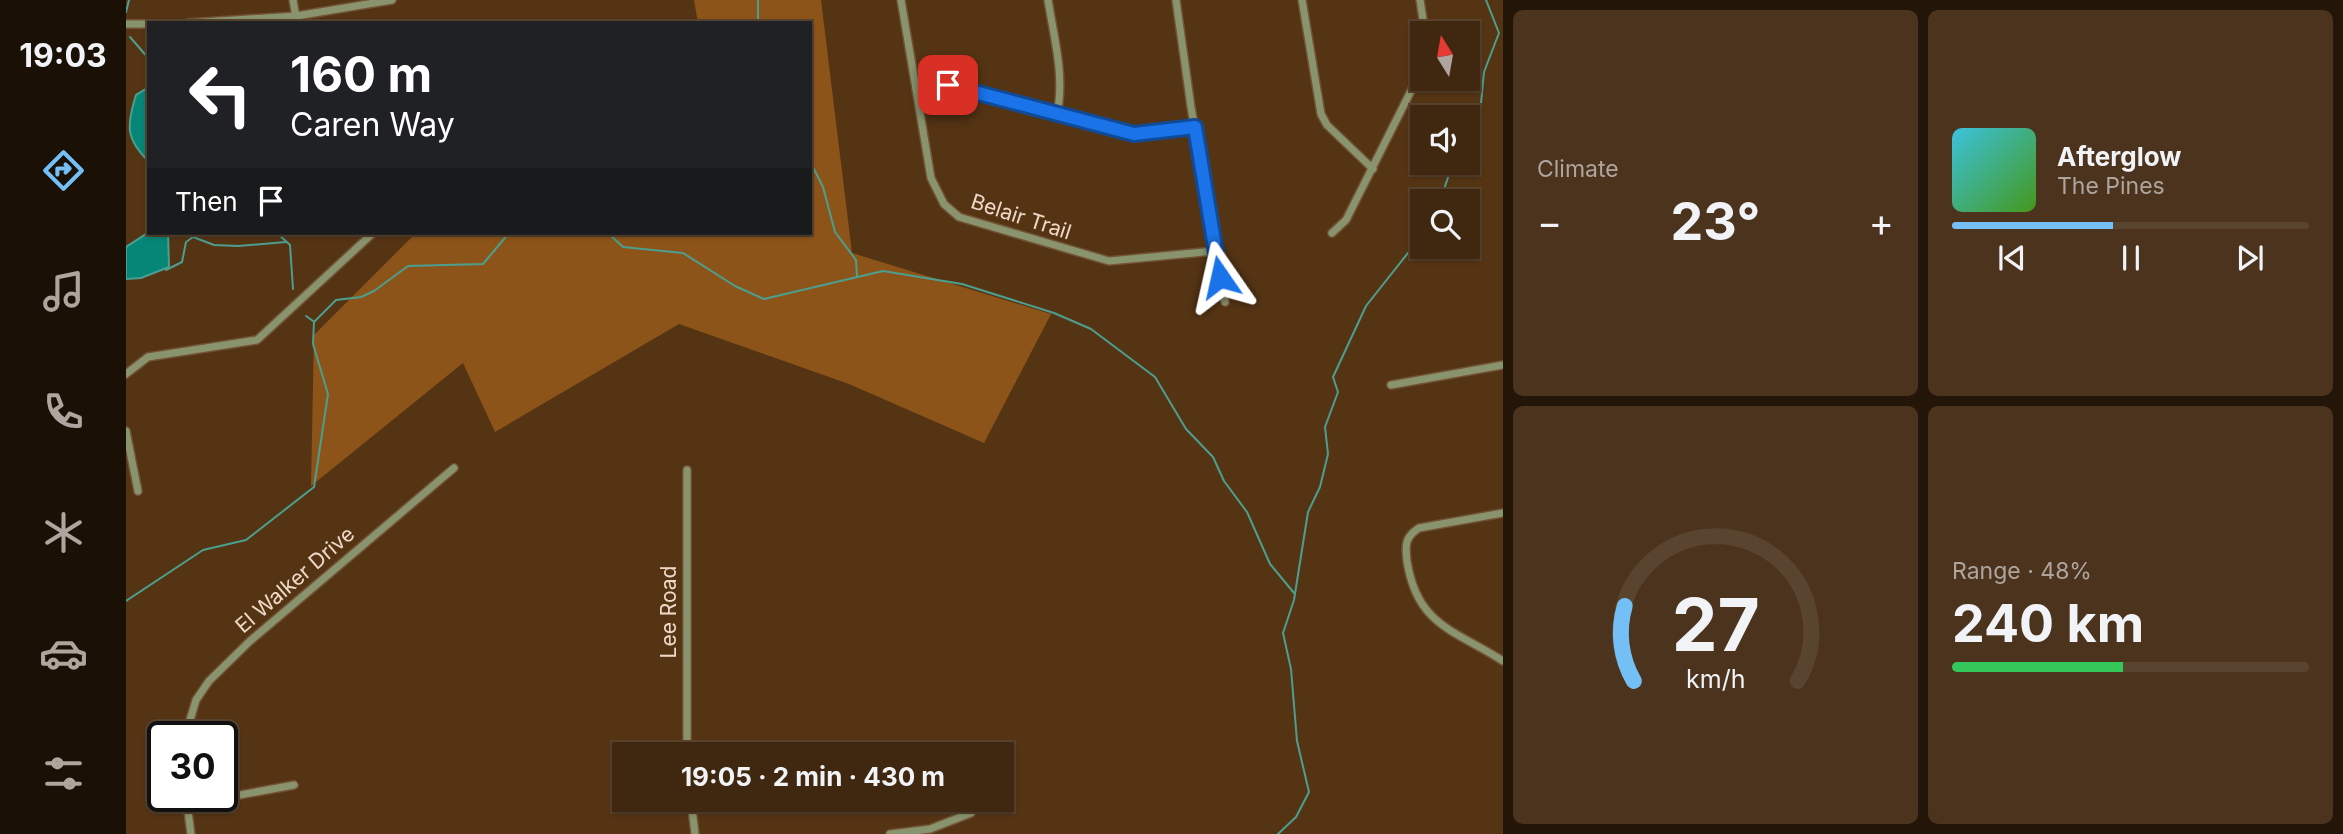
<!DOCTYPE html>
<meta charset="utf-8">
<style>
:root{--surface:#40270f;--page:#4b331d;--text:#f1f3f6;--muted:#aea59e;--line:#59442f;--accent:#74c0f6}
body{margin:0;font-family:Inter,sans-serif;background:var(--page);color:var(--text);height:100vh;display:flex;flex-direction:column;font-size:26px;white-space:nowrap}
*{box-sizing:border-box;margin:0}
p{font-size:23px;color:var(--muted)}
.icon{flex:none;width:38px;height:38px;fill:none;stroke:currentColor;stroke-width:2;stroke-linecap:round;stroke-linejoin:round}
.map{position:relative;flex:1;overflow:hidden}
.side{display:flex;flex-direction:column;gap:10px;padding:10px;background:#231508;width:840px}
.side>*{flex:none}
.guide{position:absolute;left:21px;top:21px;width:665px;height:214px;border-radius:0px;box-shadow:0 2px 5px #0004,0 0 0 2px var(--line);background:#202124;color:#fff;overflow:hidden}
.needle{width:46px;rotate:349deg}
.buttons{position:absolute;left:1284px;top:21px;display:grid;gap:14px}
.buttons a{display:grid;place-items:center;width:70px;height:70px;border-radius:0px;background:var(--surface);box-shadow:0 2px 5px #0004,0 0 0 2px var(--line);font-size:35px}
.speed{position:absolute;left:21px;top:721px;display:flex;gap:14px;font-size:35px;font-weight:700;text-align:center}
.speed>*{display:grid;place-content:center;width:91px;height:91px;border-radius:50%;background:var(--surface);box-shadow:0 2px 5px #0004,0 0 0 2px var(--line);line-height:1}
.speed .limit{border:4px solid #111;border-radius:10px;background:#fff;color:#111}
.pin{position:absolute;display:grid;place-items:center;width:60px;height:60px;color:#fff;margin:-30px;border-radius:14px;box-shadow:0 4px 10px #0006}
.me{position:absolute;width:77px;margin:-38px;rotate:349deg;stroke-linejoin:round;filter:drop-shadow(0 0 5px #0008)}
.turn{display:flex;align-items:center;gap:24px;height:147px;padding:0 28px;font-size:32px}
.turn .icon{width:91px;height:91px;stroke-width:2.5}
.turn b{display:block;font-size:49px;line-height:60px}
.then{display:flex;align-items:center;height:66px;padding:0 28px;background:#0003;gap:14px;font-size:26px}
.big{font-size:52px;font-weight:700;line-height:1.1}
.side .widget{flex:1;display:flex;flex-direction:column;justify-content:center;gap:10px;min-width:0;padding:0 24px;border-radius:10px;background:var(--page)}
.side .dial{align-items:center;gap:0}
.dial svg{height:182px;overflow:visible;fill:none;stroke:var(--line);stroke-width:7;stroke-linecap:round;text-anchor:middle}
.dial text{fill:var(--text);stroke:none}
.song{display:flex;align-items:center;gap:21px}
.cover{width:84px;height:84px;border-radius:10px;background:linear-gradient(135deg,hsl(190 70% 55%),hsl(100 70% 35%))}
.played{height:7px;border-radius:4px;background:linear-gradient(90deg,var(--accent) 45%,var(--line) 45%)}
.keys{display:flex;justify-content:space-around;direction:ltr}
.heat{display:flex;justify-content:space-between;align-items:center;font-size:38px;direction:ltr}
.charge{height:10px;border-radius:5px;background:linear-gradient(90deg,#34c759 48%,var(--line) 0)}
.side .tiles{flex:1;display:grid;gap:10px;grid-template-columns:repeat(2,1fr)}
.trip{position:absolute;left:486px;top:742px;width:402px;height:70px;border-radius:0px;background:var(--surface);box-shadow:0 2px 5px #0004,0 0 0 2px var(--line);font-weight:700;line-height:70px;text-align:center}
main{display:flex;flex:1;min-height:0}
.tab-bar{display:flex;flex-direction:column;width:126px;justify-content:space-around;align-items:center;background:#1a1006;color:var(--muted)}
.tab-bar .icon{width:49px;height:49px}
.tab-bar .on{color:var(--accent)}
.tab-bar b{font-size:32px;color:var(--text)}
.map>svg:first-child{display:block}
</style>
<main>
<nav class="tab-bar">
<b>19:03</b>
<svg class="icon on" aria-label="directions" viewBox="0 0 24 24"><path d="M12 3l9 9-9 9-9-9zM9 14v-3h6M13 9l2 2-2 2"/></svg>
<svg class="icon" aria-label="music" viewBox="0 0 24 24"><path d="M9 18V5l10-2v13"/><circle cx="6" cy="18" r="3"/><circle cx="16" cy="16" r="3"/></svg>
<svg class="icon" aria-label="phone" viewBox="0 0 24 24"><path d="M5 4h4l2 5-3 2q2 4 5 5l2-3 5 2v4C11 20 4 13 5 4z"/></svg>
<svg class="icon" aria-label="climate" viewBox="0 0 24 24"><path d="M12 3v18M4 7l16 10M4 17L20 7"/></svg>
<svg class="icon" aria-label="car" viewBox="0 0 24 24"><path d="M5 17H2v-5l4-1 3-4h7l3 4 3 1v5h-3M9 17h6M6 11h13"/><circle cx="7" cy="17" r="2"/><circle cx="17" cy="17" r="2"/></svg>
<svg class="icon" aria-label="filters" viewBox="0 0 24 24"><path d="M4 7h16M4 17h16"/><circle cx="9" cy="7" r="2"/><circle cx="15" cy="17" r="2"/></svg>
</nav>
<div class="map">
<svg width="1377" height="834" viewBox="0 0 1377 834">
<rect width="100%" height="100%" fill="#553414"/>
<!-- green -->
<polygon fill="#8d541a" points="568,0 695,0 726,253 925,314 858,443 723,384 553,324 369,432 337,363 185,486 188,335 290,233 684,233 684,23 572,23"/>
<!-- water -->
<g fill="#068677" stroke="#4c9f8f" stroke-width="2">
<path d="M23,87V162C0,139 0,127 10,95Z"/>
<polygon points="23,232 42,233 43,267 15,278 0,279 0,247"/>
</g>
<g fill="none" stroke-linecap="round" stroke-linejoin="round">
<!-- stream -->
<g stroke="#4c9f8f" stroke-width="2">
<polyline points="0,12 3,0"/>
<polyline points="632,23 632,0"/>
<polyline points="4,37 23,59"/>
<polyline points="1342,130 1355,103 1358,72 1373,33 1360,0"/>
<polyline points="684,161 697,187 709,232 730,260 731,277"/>
<polyline points="1314,201 1327,163"/>
<polyline points="151,233 164,245 167,289"/>
<polyline points="482,233 497,247 557,253 609,286 638,299 757,271 836,284 928,313 965,329 1029,377 1060,429 1087,457 1098,481 1121,512 1144,564 1168,593"/>
<polyline points="40,270 56,262 60,242 67,237 88,245 112,246 160,242"/>
<polyline points="180,316 187,321"/>
<polyline points="0,601 77,550 120,540 188,487 202,394 187,344 188,322 210,300 235,297 248,291 282,266 357,264 383,233"/>
<polyline points="1152,834 1170,817 1183,792 1171,741 1165,669 1157,633 1168,600 1182,512 1194,487 1202,454 1199,427 1212,392 1207,377 1240,306 1297,234"/>
</g>
<!-- minor casing -->
<g stroke="#715234" stroke-width="10">
<g id="minor">
<polyline points="167,0 171,23"/>
<polyline points="775,0 805,178 818,204 833,217 983,261 1089,251"/>
<path d="M922,0C928,38 939,76 931,114"/>
<polyline points="1050,0 1065,107 1099,302"/>
<polyline points="1176,0 1195,114 1201,125 1247,169"/>
<polyline points="1294,0 1299,33"/>
<polyline points="62,23 170,16 266,0"/>
<polyline points="0,24 23,24"/>
<polyline points="790,88 834,85 919,112 1008,134 1069,127"/>
<polyline points="1206,233 1220,220 1297,67"/>
<polyline points="0,374 22,357 131,340 247,233"/>
<polyline points="1265,385 1377,365"/>
<polyline points="0,431 12,491"/>
<path d="M1377,513L1293,528C1279,537 1279,545 1281,561C1291,626 1329,630 1377,661"/>
<polyline points="59,737 70,700 83,681 124,641 328,468"/>
<polyline points="561,754 561,470"/>
<polyline points="60,796 65,834"/>
<polyline points="565,800 569,834"/>
<polyline points="60,805 168,785"/>
<polyline points="764,834 804,829 845,813"/>
</g>
</g>
<!-- minor -->
<use href="#minor" stroke="#89946e" stroke-width="7"/>
</g>
<g fill="none" stroke-linecap="round" stroke-linejoin="round">
<!-- route casing -->
<g stroke="#114b97" stroke-width="18">
<polyline id="route" points="822,85 1008,134 1069,127 1094,277"/>
</g>
<!-- route -->
<use href="#route" stroke="#1a73e8" stroke-width="12"/>
</g>
<g text-anchor="middle" stroke-width="6" stroke-linejoin="round" paint-order="stroke">
<!-- street labels -->
<g font-size="21" fill="#eed9c8" stroke="#553414">
<text transform="translate(895 217) rotate(18)" y="7">Belair Trail</text>
<text transform="translate(169 580) rotate(-41)" y="7">El Walker Drive</text>
<text transform="translate(543 612) rotate(-90)" y="7">Lee Road</text>
</g>
</g>
</svg>
<div class="buttons">
<a><svg class="needle" viewBox="-14 -14 28 28"><path d="M0-13l5 13h-10z" fill="#e53935"/><path d="M0 13l5-13h-10z" fill="#aea59e"/></svg></a>
<a><svg class="icon" aria-label="sound" viewBox="0 0 24 24"><path d="M4 9h4l5-4v14l-5-4H4zM17 9q2 3 0 6"/></svg></a>
<a><svg class="icon" aria-label="search" viewBox="0 0 24 24"><circle cx="10" cy="10" r="6"/><path d="M15 15l6 6"/></svg></a>
</div>
<div class="speed"><div class="limit">30</div></div>
<div class="pin" style="left:822px;top:85px;background:#d93025"><svg class="icon" aria-label="arrive" viewBox="0 0 24 24"><path d="M6 21V4h12l-3 4 3 4H6"/></svg></div>
<svg class="me" style="left:1094px;top:277px" viewBox="-20 -20 40 40"><path d="M0-17L14 15 0 8-14 15z" fill="#1a73e8" stroke="#fff" stroke-width="4"/></svg>
<div class="trip">19:05 · 2 min · 430 m</div>
<div class="guide">
<div class="turn"><svg class="icon" aria-label="left" viewBox="0 0 24 24"><path d="M17 20v-9H6M10 6l-5 5 5 5"/></svg><div><b>160 m</b>Caren Way</div></div>
<div class="then">Then<svg class="icon" aria-label="arrive" viewBox="0 0 24 24"><path d="M6 21V4h12l-3 4 3 4H6"/></svg></div>
</div>
</div>
<section class="side">
<div class="tiles">
<div class="widget"><p>Climate</p>
<div class="heat"><a>−</a><b class="big">23°</b><a>+</a></div>
</div>
<div class="widget">
<div class="song"><i class="cover"></i><div><b>Afterglow</b><p>The Pines</p></div></div>
<div class="played"></div>
<div class="keys"><svg class="icon" aria-label="previous" viewBox="0 0 24 24"><path d="M18 5L8 12l10 7zM5 5v14"/></svg><svg class="icon" aria-label="pause" viewBox="0 0 24 24"><path d="M8 5v14M16 5v14"/></svg><svg class="icon" aria-label="next" viewBox="0 0 24 24"><path d="M6 5l10 7-10 7zM19 5v14"/></svg></div>
</div>
<div class="widget dial"><svg viewBox="0 0 100 80">
<path d="M14 69A42 42 0 1 1 86 69"/>
<path d="M14 69A42 42 0 0 1 10 36" stroke="#74c0f6"/>
<text x="50" y="56" font-size="32" font-weight="700">27</text>
<text x="50" y="72" font-size="11">km/h</text>
</svg></div>
<div class="widget"><p>Range · 48%</p><b class="big">240 km</b><div class="charge"></div></div>
</div>
</section>
</main>
